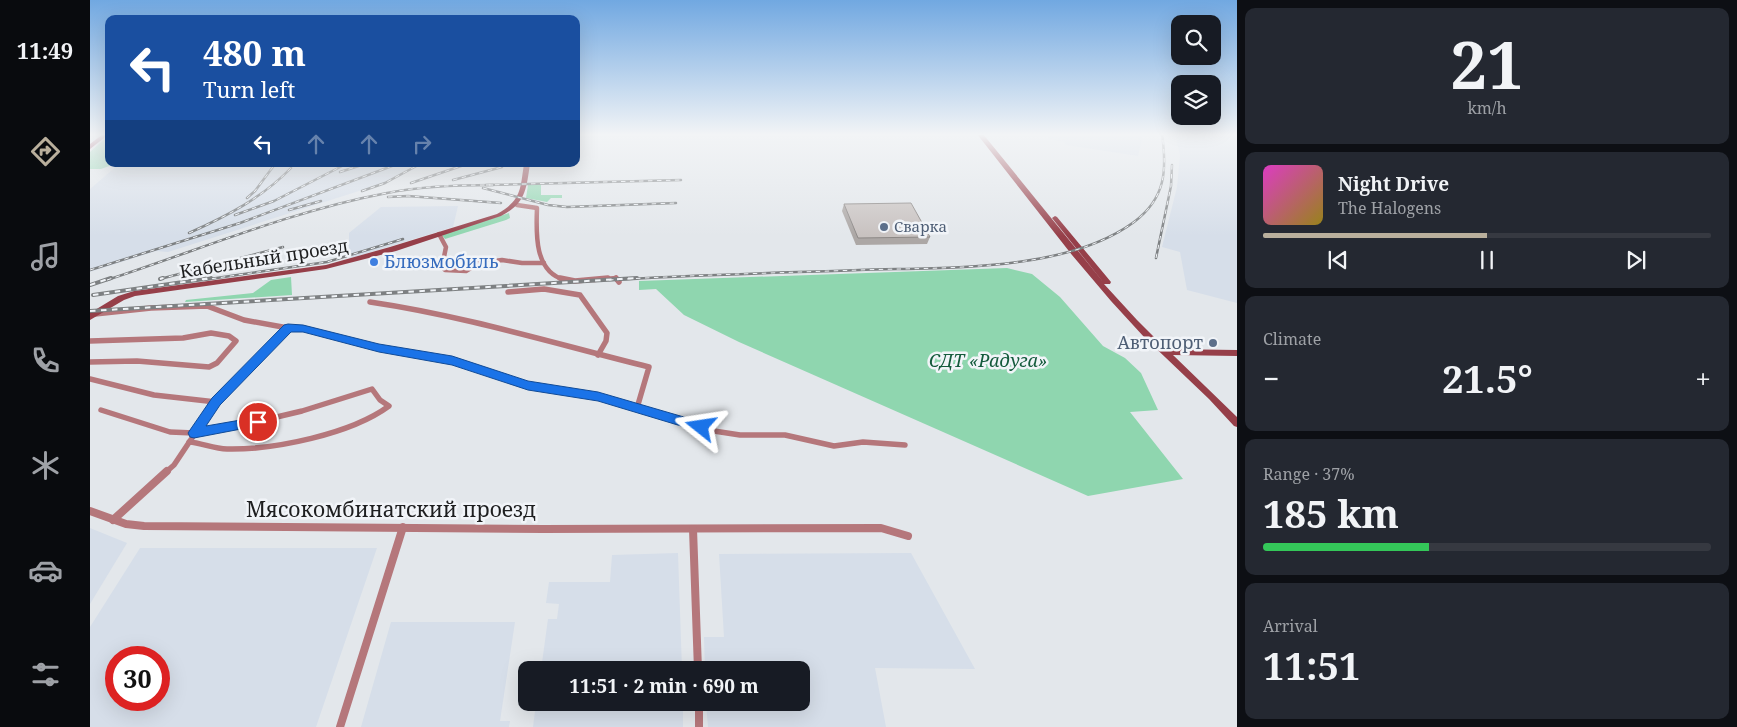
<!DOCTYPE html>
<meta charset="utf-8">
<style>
:root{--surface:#171b24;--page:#242831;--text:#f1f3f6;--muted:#9ea1a6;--line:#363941;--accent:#b9af9c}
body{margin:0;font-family:"Noto Serif",serif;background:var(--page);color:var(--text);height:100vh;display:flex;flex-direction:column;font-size:19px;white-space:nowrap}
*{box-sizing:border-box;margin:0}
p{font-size:16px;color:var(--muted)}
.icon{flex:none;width:28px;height:28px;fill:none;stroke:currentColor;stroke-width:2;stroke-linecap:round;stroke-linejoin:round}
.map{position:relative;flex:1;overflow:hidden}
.drawer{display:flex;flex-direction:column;gap:8px;padding:8px;background:#0d0f14;width:500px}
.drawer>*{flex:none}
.banner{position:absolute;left:15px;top:15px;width:475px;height:152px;border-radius:10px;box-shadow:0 5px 20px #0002;background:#1a4fa0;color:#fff;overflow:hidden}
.fabs{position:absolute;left:1081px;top:15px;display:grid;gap:10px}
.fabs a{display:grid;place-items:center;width:50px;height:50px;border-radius:10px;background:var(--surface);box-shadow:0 5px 20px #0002;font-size:25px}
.speed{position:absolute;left:15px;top:646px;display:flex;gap:10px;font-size:25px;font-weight:700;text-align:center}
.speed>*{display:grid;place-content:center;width:65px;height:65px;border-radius:50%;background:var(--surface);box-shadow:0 5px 20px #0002;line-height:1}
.speed .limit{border:8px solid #d22;background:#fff;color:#111}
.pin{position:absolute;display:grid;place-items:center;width:42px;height:42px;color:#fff;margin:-21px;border:2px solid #fff;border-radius:50%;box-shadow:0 1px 5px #0007}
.me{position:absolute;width:55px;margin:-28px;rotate:285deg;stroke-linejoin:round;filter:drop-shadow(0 0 4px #0008)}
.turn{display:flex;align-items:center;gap:18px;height:105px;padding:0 15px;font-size:22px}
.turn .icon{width:65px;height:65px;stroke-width:2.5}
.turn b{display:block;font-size:35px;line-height:42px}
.lanes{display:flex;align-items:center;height:48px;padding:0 15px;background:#0003;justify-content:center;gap:25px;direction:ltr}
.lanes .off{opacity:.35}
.big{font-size:38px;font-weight:700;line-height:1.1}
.drawer .tile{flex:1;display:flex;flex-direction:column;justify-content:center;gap:8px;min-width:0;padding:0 18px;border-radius:10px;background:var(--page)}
.drawer .dial{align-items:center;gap:0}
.dial b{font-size:65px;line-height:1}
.song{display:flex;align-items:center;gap:15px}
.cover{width:60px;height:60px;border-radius:8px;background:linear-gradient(135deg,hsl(310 70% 55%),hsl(50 70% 35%))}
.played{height:5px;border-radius:2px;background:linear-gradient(90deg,var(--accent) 50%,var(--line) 50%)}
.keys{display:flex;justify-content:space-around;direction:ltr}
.heat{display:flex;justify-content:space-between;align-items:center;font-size:28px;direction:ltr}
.charge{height:8px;border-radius:4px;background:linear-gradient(90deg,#34c759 37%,var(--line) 0)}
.trip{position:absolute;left:428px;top:661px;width:292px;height:50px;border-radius:10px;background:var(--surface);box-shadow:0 5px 20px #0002;font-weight:700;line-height:50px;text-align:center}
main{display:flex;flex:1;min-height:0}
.tabs{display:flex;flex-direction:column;width:90px;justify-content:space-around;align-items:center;background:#090b0e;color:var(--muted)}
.tabs .icon{width:35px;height:35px}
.tabs .current{color:var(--accent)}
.tabs b{font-size:22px;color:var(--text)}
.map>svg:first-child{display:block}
</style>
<main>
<nav class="tabs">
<b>11:49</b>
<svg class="icon current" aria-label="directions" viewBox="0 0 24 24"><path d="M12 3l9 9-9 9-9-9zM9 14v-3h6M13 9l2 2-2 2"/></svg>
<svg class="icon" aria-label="music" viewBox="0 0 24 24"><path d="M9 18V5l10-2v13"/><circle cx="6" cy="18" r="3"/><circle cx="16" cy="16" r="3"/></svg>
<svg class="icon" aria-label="phone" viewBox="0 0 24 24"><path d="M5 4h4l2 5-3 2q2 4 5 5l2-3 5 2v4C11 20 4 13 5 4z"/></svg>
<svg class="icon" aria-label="climate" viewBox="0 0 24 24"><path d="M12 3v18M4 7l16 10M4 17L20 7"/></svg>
<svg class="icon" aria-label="car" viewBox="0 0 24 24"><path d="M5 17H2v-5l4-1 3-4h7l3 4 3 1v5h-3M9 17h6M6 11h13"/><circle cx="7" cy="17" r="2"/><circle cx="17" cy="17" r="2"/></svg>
<svg class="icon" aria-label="filters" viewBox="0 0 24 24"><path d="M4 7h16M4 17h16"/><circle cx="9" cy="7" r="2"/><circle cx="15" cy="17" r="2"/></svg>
</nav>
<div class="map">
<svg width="1147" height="727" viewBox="0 0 1147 727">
<rect width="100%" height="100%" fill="#e3e7eb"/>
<!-- built -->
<g fill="#d6dee9" fill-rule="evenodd">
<polygon points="486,134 637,134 486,138"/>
<polygon points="955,134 1055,134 1053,135 1048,156 976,145 974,142 960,139"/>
<polygon points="1085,134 1147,134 1147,303 1097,290 1090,252 1072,247 1087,187 1090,155"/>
<polygon points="29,164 326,164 294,183 78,252 66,251 0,272 0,189"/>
<polygon points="368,206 363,227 259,259 259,233 291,207"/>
<polygon points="0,528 37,543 0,604"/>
<path d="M50,548H287L226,727H0V627ZM26,658H69V700H26Z"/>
<polygon points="588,553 592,670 451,670 458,619 467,619 469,604 456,603 459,582 520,582 522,555"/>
<polygon points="821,553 885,669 785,668 796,727 618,727 616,703 711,702 711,670 615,670 614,637 634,637 629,554"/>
<polygon points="301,622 425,622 410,721 420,721 419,727 271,727"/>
<polygon points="446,703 593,703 593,727 443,727"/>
</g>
<!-- green -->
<g fill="#8fd6af">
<polygon points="19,135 19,164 25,164 11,169 0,169 0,152"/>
<polygon points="451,184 451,195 472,195 472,198 461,198 457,202 436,198 438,185"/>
<polygon points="419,213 420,218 416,220 355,239 352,235"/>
<polygon points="917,268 942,274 970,297 1013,346 1035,358 1051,373 1068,410 1040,412 1093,479 998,496 649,342 594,315 566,289 549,290 549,281"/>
<polygon points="201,277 202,295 95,302 96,300 163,293 181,280"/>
</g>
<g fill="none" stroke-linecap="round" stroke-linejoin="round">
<!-- street-far2 -->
<g stroke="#b5777b" stroke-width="4.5">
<path d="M427,205L447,208C446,233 444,272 475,280"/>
<polyline points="349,234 356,247 352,267 355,270 376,271 389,263 412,260 432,263 454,263"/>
<polyline points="504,280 526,278 527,280"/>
</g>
<!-- street-far1 -->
<g stroke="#b5777b" stroke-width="5.5">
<polyline points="470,278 485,281 518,278"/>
<polyline points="526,278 529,282"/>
<polyline points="418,292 454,289 490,295 517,333 516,341 508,355"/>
<path d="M280,302C375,316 466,344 559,367L547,408"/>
<polyline points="5,314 61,308 117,306 154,320 198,328 213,328 289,348 362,360 438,385 508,396 624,431 650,435 695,435 744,446 773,442 815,445"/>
<polyline points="0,341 93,338 121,333 139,336 146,341 127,363 119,367 47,361 0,362"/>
<polyline points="0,379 64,395 126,402"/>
<path d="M11,410L80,432L104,433L153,425L212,411L282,389L290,400L299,406C261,434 184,450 137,449C124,449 112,443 99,442"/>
<polyline points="76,472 84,465 126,402 198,328"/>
</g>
<!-- street -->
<g stroke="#b5777b" stroke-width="8">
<polyline points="0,511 36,524 54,526 453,529 791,528 818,536"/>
<polyline points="23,520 77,471"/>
<polyline points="603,529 608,670"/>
<polyline points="609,702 609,727"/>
<polyline points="250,727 313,527"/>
</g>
<!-- secondary -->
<g fill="#963f49" fill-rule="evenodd">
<polygon points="887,134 893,134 1014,283 962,218 965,216 967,217 1021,282 1020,284 1014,284 1047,320 1076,349 1147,350 1147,356 1083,355 1147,417 1147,427 1144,426 1119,399 1054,337 1021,301 982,255"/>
<path d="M434,164H440C436,190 436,203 411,216L306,251L236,269L45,296L34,300L0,320V313L28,296L44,291L236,265L300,247L407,214C432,200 430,189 434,164Z"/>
</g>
<!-- primary -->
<polygon fill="#7c0526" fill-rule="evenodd" points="13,134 19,134 0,149 0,144"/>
<!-- rail-far1 casing -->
<g stroke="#7d8082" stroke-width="2.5">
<g id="rail-far1">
<polyline points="250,172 275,164"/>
<polyline points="363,180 412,167"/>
<polyline points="321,183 377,164"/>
<polyline points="396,185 591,180"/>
<polyline points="393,188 458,205 477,207 586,203"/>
<polyline points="272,191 295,183 330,164"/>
<polyline points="298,197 318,196 411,203"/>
<polyline points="157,198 165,191 185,164"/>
<polyline points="199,210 231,201"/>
<polyline points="145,215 184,201 256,164"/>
<path d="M99,233C137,216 172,198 201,168"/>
<polyline points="1066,258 1081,186 1082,165"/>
<polyline points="0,270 150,223 302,166"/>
<polyline points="70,279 193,247"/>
<path d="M17,280C109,250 201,211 297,193C332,186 367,185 403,185"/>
<polyline points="113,280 237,262 313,239"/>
<path d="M519,280C602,275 685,273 769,270C852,267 975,273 1044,222C1076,198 1077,170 1072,134"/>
</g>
</g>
<!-- rail casing -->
<g stroke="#7d8082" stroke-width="4">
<g id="rail">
<polyline points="70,279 73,278"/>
<polyline points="0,285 21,278"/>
<polyline points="3,295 121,278"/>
<polyline points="0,311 547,278"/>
</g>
</g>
<!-- rail-far1 -->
<use href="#rail-far1" stroke="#f1f4f8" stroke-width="1" stroke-dasharray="4.5" stroke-linecap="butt"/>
<!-- rail -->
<use href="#rail" stroke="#f1f4f8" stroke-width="2" stroke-dasharray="5.5" stroke-linecap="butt"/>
</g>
<!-- wall -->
<polygon fill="#aca7a5" points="754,204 840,237 837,244 766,245 752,211"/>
<!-- building -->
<polygon fill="#c8c2c0" stroke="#8c8886" points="821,203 840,237 768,238 754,204"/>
<!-- sky -->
<linearGradient id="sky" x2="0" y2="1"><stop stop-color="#71a8e1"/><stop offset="0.57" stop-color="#f2f4f6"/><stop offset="1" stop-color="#f2f4f6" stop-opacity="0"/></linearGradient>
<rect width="1147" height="236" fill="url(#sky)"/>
<!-- route -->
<polygon fill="#1a73e8" stroke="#114b97" points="198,324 213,325 289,344 362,356 438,381 508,392 611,422 616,423 617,427 616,431 611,432 508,401 438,390 362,365 289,352 213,332 201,332 130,405 116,426 168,417 172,418 174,422 172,425 104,438 100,437 98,433 100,430 122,398 194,325"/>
<!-- markers -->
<g fill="#5c6f8a" stroke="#f1f4f8" stroke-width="2">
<circle cx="794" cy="227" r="5"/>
<circle cx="1123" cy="343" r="5"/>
</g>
<circle fill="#3f7fe0" stroke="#f1f4f8" stroke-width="2" cx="284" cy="262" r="5"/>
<g text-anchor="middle" stroke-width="5" stroke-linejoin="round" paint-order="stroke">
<!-- far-service labels -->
<g font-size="15" fill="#4e5e75" stroke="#f1f4f8" text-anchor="start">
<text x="804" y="232">Сварка</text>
</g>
<!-- street labels -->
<g font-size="18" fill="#1e1f20" stroke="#f1f4f8">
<text transform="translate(174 259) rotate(-9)" y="6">Кабельный проезд</text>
</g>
<!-- shop labels -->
<g font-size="18" fill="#366cbe" stroke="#f1f4f8" text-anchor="start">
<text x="294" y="268">Блюзмобиль</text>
</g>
<!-- service labels -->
<g font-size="18" fill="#4e5e75" stroke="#f1f4f8" text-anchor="end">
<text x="1113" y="349">Автопорт</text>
</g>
<!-- park labels -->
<g font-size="18" font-style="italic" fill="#145b3c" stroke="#f1f4f8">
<text x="898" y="367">СДТ «Радуга»</text>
</g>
<!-- near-street labels -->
<g font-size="21" fill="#1e1f20" stroke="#f1f4f8">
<text x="301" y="517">Мясокомбинатский проезд</text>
</g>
</g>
</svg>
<div class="fabs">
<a><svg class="icon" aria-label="search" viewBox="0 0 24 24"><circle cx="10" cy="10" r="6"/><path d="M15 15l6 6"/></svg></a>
<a><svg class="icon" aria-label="layers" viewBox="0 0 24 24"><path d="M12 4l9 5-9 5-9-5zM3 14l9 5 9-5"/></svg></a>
</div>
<div class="speed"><div class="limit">30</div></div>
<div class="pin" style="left:168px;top:422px;background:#d93025"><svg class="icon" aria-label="arrive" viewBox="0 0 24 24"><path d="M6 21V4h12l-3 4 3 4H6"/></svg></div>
<svg class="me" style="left:611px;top:427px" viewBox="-20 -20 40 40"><path d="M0-17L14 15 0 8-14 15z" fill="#1a73e8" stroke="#fff" stroke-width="4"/></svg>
<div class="trip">11:51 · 2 min · 690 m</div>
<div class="banner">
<div class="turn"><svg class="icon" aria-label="left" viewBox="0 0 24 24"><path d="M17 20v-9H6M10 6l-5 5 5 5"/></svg><div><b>480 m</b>Turn left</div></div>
<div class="lanes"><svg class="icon" aria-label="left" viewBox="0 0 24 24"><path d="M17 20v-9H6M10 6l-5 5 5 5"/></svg><svg class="icon off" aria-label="ahead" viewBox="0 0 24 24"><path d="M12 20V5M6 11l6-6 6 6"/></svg><svg class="icon off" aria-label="ahead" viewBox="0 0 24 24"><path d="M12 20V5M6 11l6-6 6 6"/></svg><svg class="icon off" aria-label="right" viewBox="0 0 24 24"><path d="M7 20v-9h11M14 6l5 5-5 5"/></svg></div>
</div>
</div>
<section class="drawer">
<div class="tile dial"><b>21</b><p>km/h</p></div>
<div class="tile">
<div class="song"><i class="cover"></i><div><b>Night Drive</b><p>The Halogens</p></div></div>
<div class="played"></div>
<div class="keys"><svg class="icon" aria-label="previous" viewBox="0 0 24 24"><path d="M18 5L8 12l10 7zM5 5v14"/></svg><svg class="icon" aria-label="pause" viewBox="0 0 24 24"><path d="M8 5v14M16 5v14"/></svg><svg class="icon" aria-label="next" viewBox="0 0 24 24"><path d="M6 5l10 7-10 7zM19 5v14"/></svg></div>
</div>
<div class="tile"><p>Climate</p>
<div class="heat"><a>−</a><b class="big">21.5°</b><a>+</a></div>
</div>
<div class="tile"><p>Range · 37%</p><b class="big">185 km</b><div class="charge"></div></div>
<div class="tile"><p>Arrival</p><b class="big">11:51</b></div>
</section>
</main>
